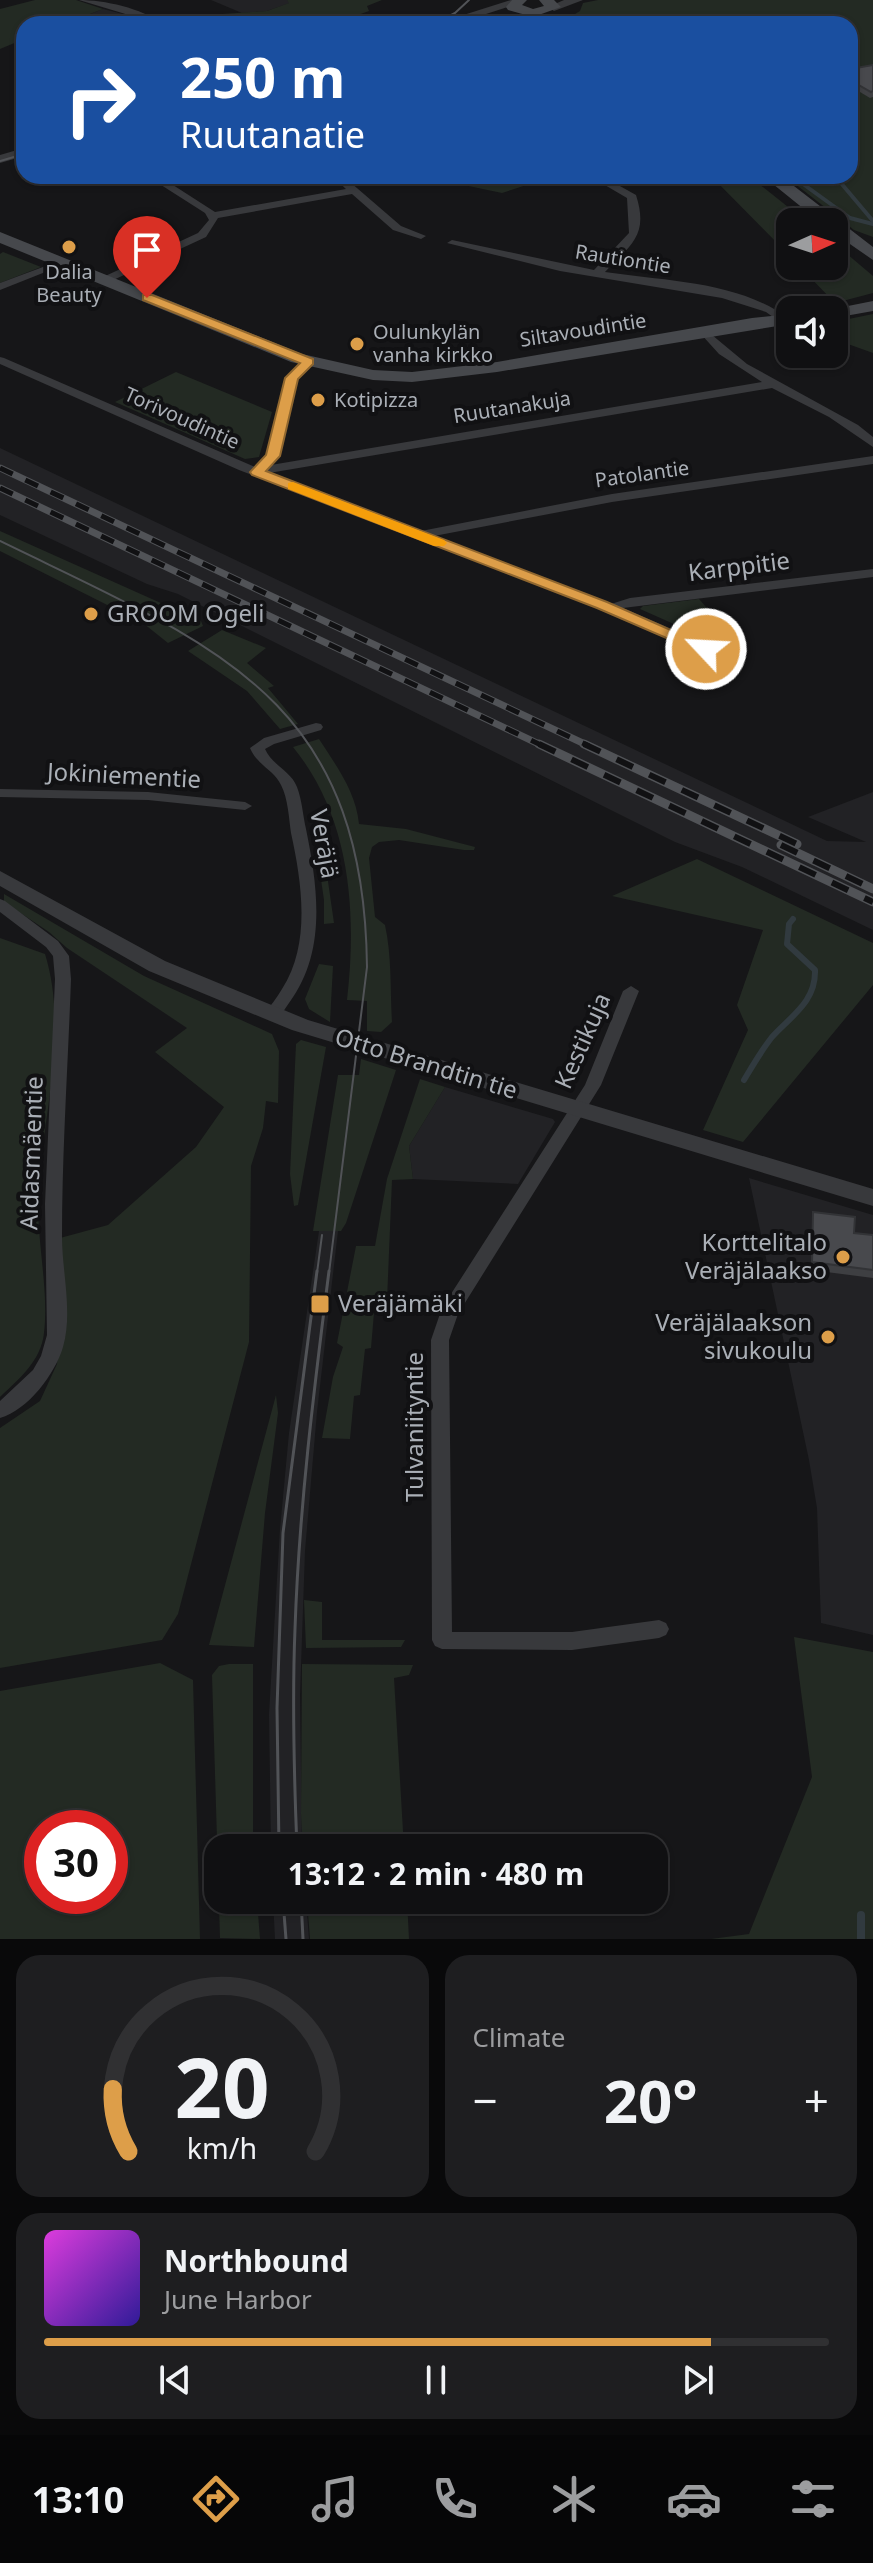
<!DOCTYPE html>
<meta charset="utf-8">
<style>
:root{--surface:#101012;--page:#1e1e20;--text:#f1f3f6;--muted:#9c9d9f;--line:#303032;--accent:#dd9e49}
body{margin:0;font-family:"Noto Sans",sans-serif;background:var(--page);color:var(--text);height:100vh;display:flex;flex-direction:column;font-size:30px;white-space:nowrap}
*{box-sizing:border-box;margin:0}
p{font-size:26px;color:var(--muted)}
.icon{flex:none;width:44px;height:44px;fill:none;stroke:currentColor;stroke-width:2;stroke-linecap:round;stroke-linejoin:round}
.map{position:relative;height:1939px;overflow:hidden}
.sheet{display:flex;flex-direction:column;gap:16px;padding:16px;background:#09090a;flex:1}
.sheet>*{flex:none}
.top-card{position:absolute;left:16px;top:16px;width:842px;height:168px;border-radius:24px;box-shadow:0 2px 6px #0004,0 0 0 2px var(--line);background:#1a4fa0;color:#fff;overflow:hidden}
.needle{width:52px;rotate:87deg}
.controls{position:absolute;left:776px;top:208px;display:grid;gap:16px}
.controls a{display:grid;place-items:center;width:72px;height:72px;border-radius:16px;background:var(--surface);box-shadow:0 2px 6px #0004,0 0 0 2px var(--line);font-size:40px}
.speed{position:absolute;left:24px;top:1810px;display:flex;gap:16px;font-size:40px;font-weight:700;text-align:center}
.speed>*{display:grid;place-content:center;width:104px;height:104px;border-radius:50%;background:var(--surface);box-shadow:0 2px 6px #0004,0 0 0 2px var(--line);line-height:1}
.speed .limit{border:12px solid #d22;background:#fff;color:#111}
.pin{position:absolute;display:grid;place-items:center;width:68px;height:68px;color:#fff;margin:-82px -34px;border-radius:50% 50% 50% 0;rotate:-45deg;box-shadow:0 0 8px #0007}
.pin .icon{rotate:45deg}
.me{position:absolute;width:88px;margin:-44px;rotate:295deg;stroke-linejoin:round;filter:drop-shadow(0 0 6px #0008)}
.turn{display:flex;align-items:center;gap:28px;height:168px;padding:0 32px;font-size:36px}
.turn .icon{width:104px;height:104px;stroke-width:2.5}
.turn b{display:block;font-size:56px;line-height:68px}
.big{font-size:60px;font-weight:700;line-height:1.1}
.sheet .tile{flex:1;display:flex;flex-direction:column;justify-content:center;gap:12px;min-width:0;padding:0 28px;border-radius:24px;background:var(--page)}
.sheet .dial{align-items:center;gap:0}
.dial svg{height:208px;overflow:visible;fill:none;stroke:var(--line);stroke-width:7;stroke-linecap:round;text-anchor:middle}
.dial text{fill:var(--text);stroke:none}
.song{display:flex;align-items:center;gap:24px}
.cover{width:96px;height:96px;border-radius:12px;background:linear-gradient(135deg,hsl(300 70% 55%),hsl(250 70% 35%))}
.played{height:8px;border-radius:4px;background:linear-gradient(90deg,var(--accent) 85%,var(--line) 85%)}
.keys{display:flex;justify-content:space-around;direction:ltr}
.heat{display:flex;justify-content:space-between;align-items:center;font-size:44px;direction:ltr}
.sheet .tiles{flex:1;display:grid;gap:16px;grid-template-columns:1fr 1fr}
.tile:last-child{grid-column:span 2}
.trip{position:absolute;left:204px;top:1834px;width:464px;height:80px;border-radius:24px;background:var(--surface);box-shadow:0 2px 6px #0004,0 0 0 2px var(--line);font-weight:700;line-height:80px;text-align:center}
.menu{display:flex;height:128px;justify-content:space-around;align-items:center;background:#060607;color:var(--muted)}
.menu .icon{width:56px;height:56px}
.menu .current{color:var(--accent)}
.menu b{font-size:36px;color:var(--text)}
.map>svg:first-child{display:block}
</style>
<div class="map">
<svg width="873" height="1939" viewBox="0 0 873 1939">
<rect width="100%" height="100%" fill="#161618"/>
<!-- built -->
<g fill="#222225">
<polygon points="211,0 287,0 290,3 267,11 242,13"/>
<polygon points="103,9 143,19 151,24 64,24"/>
<polygon points="0,448 827,841 866,842 808,817 873,792 873,930 742,867 675,842 178,594 147,584 0,515"/>
<polygon points="445,1087 553,1119 555,1122 518,1184 413,1179 409,1146"/>
<polygon points="749,1178 873,1215 873,1635 821,1623 817,1508 809,1460"/>
<polygon points="319,1231 338,1231 317,1412 305,1551 300,1695 302,1848 271,1848 269,1714 280,1529 289,1433"/>
<polygon points="273,1900 306,1900 309,1939 275,1939"/>
</g>
<!-- green -->
<g fill="#232a23" fill-rule="evenodd">
<polygon points="35,0 76,0 103,9 64,24 24,24 24,39 0,49 0,9"/>
<polygon points="287,0 382,0 367,6 369,11 341,21 310,17 250,16 208,24 174,24 162,18 267,11 289,3"/>
<polygon points="598,0 873,0 873,237 854,230 785,176 850,176 850,24 577,24 570,17 580,11 583,3"/>
<polygon points="421,176 554,176 502,193"/>
<polygon points="711,176 749,176 807,222 790,222 790,256"/>
<polygon points="834,243 873,276 873,293 835,303 805,272 821,266 834,266"/>
<polygon points="3,252 41,267 0,283 0,254"/>
<polygon points="873,314 873,353 834,339 834,322"/>
<polygon points="176,372 272,412 259,457 245,459 115,402"/>
<polygon points="0,531 201,621 203,626 168,643 143,623 0,551"/>
<polygon points="699,599 735,640 728,648 640,609 643,606"/>
<polygon points="222,630 266,648 247,663 274,686 268,688 298,724 280,729 247,691 188,651"/>
<path d="M319,739C337,767 356,792 359,824L406,829L475,847L474,850H464L399,840L379,842L372,847L369,858L375,917L385,925C392,957 390,989 392,1022L381,1032L367,1031V1001L347,1000C357,913 351,818 293,747Z"/>
<polygon points="312,818 319,819 334,923 324,924 324,900"/>
<polygon points="697,859 873,943 873,985 743,1142 703,1130 748,1030 737,1005 763,930 612,896"/>
<polygon points="4,894 144,976 272,1034 279,1051 278,1103 266,1101 263,1128 251,1166 249,1342 178,1614 162,1640 0,1668 0,1428 40,1401 57,1364 63,1276 60,1238 108,1225 196,1147 224,1107 155,1052 187,1028 67,948 49,932 4,902"/>
<path d="M0,938L45,954C69,1031 42,1119 38,1198C37,1241 49,1292 44,1333C41,1361 19,1379 0,1397Z"/>
<polygon points="319,964 333,966 330,1022 309,1009 305,999"/>
<polygon points="301,1040 326,1047 298,1205 294,1206 290,1174 296,1044"/>
<polygon points="361,1059 396,1070 346,1223 341,1231 313,1231 338,1075 359,1075"/>
<polygon points="420,1079 445,1087 409,1146 413,1179 392,1180 387,1301 375,1301 371,1348 365,1349 360,1395 354,1396 350,1439 322,1438 333,1377 343,1347 337,1343 356,1246 375,1246 387,1179"/>
<polygon points="276,1395 278,1413 265,1513 254,1647 209,1645"/>
<polygon points="304,1600 322,1602 322,1640 405,1640 401,1647 306,1648"/>
<polygon points="794,1637 873,1652 873,1939 711,1939 749,1934 812,1777"/>
<path d="M160,1663L193,1680L200,1939H0V1691ZM42,1828H110V1896H42Z"/>
<polygon points="229,1664 253,1664 253,1848 218,1848 218,1900 257,1900 260,1939 220,1938 212,1675 219,1666"/>
<polygon points="302,1664 413,1665 409,1675 394,1678 404,1848 303,1848 301,1814"/>
<polygon points="307,1900 407,1900 409,1939 310,1939"/>
</g>
<g fill="none" stroke-linecap="round" stroke-linejoin="round">
<!-- stream-far2 -->
<g stroke="#313a3f" stroke-width="4">
<polyline points="792,176 850,218 873,224"/>
<polyline points="835,176 873,221"/>
</g>
<!-- stream-far1 -->
<path stroke="#313a3f" stroke-width="6" d="M744,1080C753,1065 761,1051 772,1037C791,1016 816,1002 815,970L787,944L789,924L793,919"/>
<!-- stream -->
<polyline stroke="#313a3f" stroke-width="8" points="861,1915 861,1939"/>
<!-- minor -->
<g fill="#38393c" fill-rule="evenodd">
<path d="M79,0C104,0 142,8 162,24H150L142,19Z"/>
<polygon points="262,17 296,24 218,24 223,21"/>
<polygon points="308,19 313,22 311,24 296,24"/>
<polygon points="147,176 159,176 215,212 346,189 332,176 343,176 401,226 426,236 421,239 393,230 352,194 218,218 206,237 109,282 101,282 101,278 198,233 209,220 205,213"/>
<path d="M602,176L636,195C649,236 631,244 605,272C664,281 738,281 788,318V322H780L766,312L722,298L560,271L447,243L452,240L594,270L629,233L627,198L598,181V177Z"/>
<polygon points="59,261 68,263 0,290 0,283"/>
<polygon points="706,330 747,364 858,425 873,437 873,447 829,417 772,388 269,473 421,531 612,494 873,456 873,464 612,502 434,536 611,604 630,598 873,569 873,577 623,608 711,646 713,649 711,652 706,653 605,611 239,470 0,364 0,357 4,358 255,467 267,455 286,378 305,360 315,362 298,379 279,456 271,465 762,382 719,354 700,333"/>
<path d="M316,723L321,724L323,727L321,730L274,744L265,749C272,765 291,771 297,787C302,800 303,816 306,829C318,888 327,952 289,1003C284,1010 281,1017 272,1019L264,1014C270,1006 277,998 282,989C311,944 302,883 291,833C289,819 288,798 281,785C274,770 257,765 250,748L264,738Z"/>
<polygon points="0,789 148,792 245,802 252,806 245,810 148,800 0,797"/>
<path d="M0,899L5,901L58,941L69,956L71,979C68,1065 62,1151 62,1237C62,1272 73,1312 63,1347C55,1374 28,1410 0,1418V1401L33,1370L41,1356L47,1335L45,1204L55,979L53,956L46,947L0,912Z"/>
<polygon points="631,986 639,991 601,1085 458,1314 449,1340 452,1632 572,1632 659,1620 666,1623 669,1629 666,1635 659,1638 572,1650 442,1649 435,1646 432,1640 431,1340 442,1308 585,1085 623,991"/>
</g>
<!-- tertiary -->
<g fill="#38393c" fill-rule="evenodd">
<polygon points="511,0 520,3 455,24 435,24"/>
<polygon points="564,0 583,0 554,11 548,7"/>
<polygon points="24,148 24,156 0,163 0,155"/>
<polygon points="0,871 165,961 308,1020 873,1189 873,1206 292,1030 149,971 0,886"/>
</g>
<!-- secondary -->
<g fill="#46484c" fill-rule="evenodd">
<polygon points="512,0 527,0 522,5 533,9 544,6 539,0 554,0 561,7 533,17 508,10 506,7"/>
<polygon points="763,176 781,176 873,247 873,260 834,233 834,222 820,222"/>
<polygon points="0,232 302,354 373,370 412,372 497,362 752,318 790,314 790,324 497,372 412,382 373,380 291,362 0,243"/>
<polygon points="873,301 873,311 834,318 834,310 828,310"/>
</g>
<!-- tram-far1 -->
<g stroke="#515357" stroke-width="2">
<polyline points="434,24 455,13 469,0"/>
<polyline points="0,161 24,154"/>
<path d="M0,541C213,645 364,695 367,967L329,1273"/>
<polyline points="317,1273 322,1235"/>
</g>
<!-- tram -->
<g stroke="#515357" stroke-width="3">
<polyline points="279,1848 277,1708 283,1533 317,1271"/>
<path d="M297,1848C294,1775 292,1702 295,1629C299,1509 314,1389 329,1271"/>
<polyline points="283,1900 286,1939"/>
<polyline points="301,1900 303,1939"/>
</g>
<!-- rail-far1 casing -->
<g stroke="#515357" stroke-width="7">
<g id="rail-far1">
<polyline points="0,468 589,746"/>
<polyline points="0,488 543,746"/>
</g>
</g>
<!-- rail casing -->
<g stroke="#515357" stroke-width="9">
<g id="rail">
<polyline points="539,744 873,902"/>
<polyline points="584,744 797,844"/>
<polyline points="781,845 873,889"/>
</g>
</g>
<!-- rail-far1 -->
<use href="#rail-far1" stroke="#111113" stroke-width="5" stroke-dasharray="14" stroke-linecap="butt"/>
<!-- rail -->
<use href="#rail" stroke="#111113" stroke-width="6" stroke-dasharray="18" stroke-linecap="butt"/>
</g>
<!-- wall -->
<g fill="#3e3f42">
<polygon points="873,65 873,97 870,98 850,86 850,69"/>
<polygon points="813,1212 854,1233 873,1235 873,1278 811,1270"/>
</g>
<!-- building -->
<g fill="#48494d" stroke="#323336" stroke-width="2">
<polygon points="284,16 305,24 259,24"/>
<polygon points="873,65 873,91 871,92 850,80 850,69"/>
<polygon points="813,1212 855,1217 854,1233 873,1235 873,1270 812,1262"/>
</g>
<!-- route -->
<polygon fill="#dd9e49" stroke="#90672f" stroke-width="2" points="143,295 152,295 313,359 313,364 298,379 280,456 266,471 607,602 714,649 711,653 701,653 597,608 252,475 250,472 266,455 285,378 300,363 143,300"/>
<!-- slow -->
<polygon fill="#f59e0b" points="293,482 444,540 447,543 444,546 434,546 288,489 288,483"/>
<!-- markers -->
<g fill="#dd9e49" stroke="#111113" stroke-width="3">
<circle cx="69" cy="247" r="8"/>
<circle cx="357" cy="344" r="8"/>
<circle cx="318" cy="400" r="8"/>
<circle cx="91" cy="614" r="8"/>
<circle cx="843" cy="1257" r="8"/>
<rect x="310" y="1294" width="20" height="20" rx="4"/>
<circle cx="828" cy="1337" r="8"/>
</g>
<g text-anchor="middle" stroke-width="8" stroke-linejoin="round" paint-order="stroke">
<!-- far-street labels -->
<g font-size="20" fill="#aaafb6" stroke="#111113">
<text transform="translate(623 259) rotate(9)" y="7">Rautiontie</text>
<text transform="translate(583 330) rotate(-9)" y="7">Siltavoudintie</text>
<text transform="translate(512 407) rotate(-9)" y="7">Ruutanakuja</text>
<text transform="translate(182 418) rotate(24)" y="7">Torivoudintie</text>
<text transform="translate(642 474) rotate(-8)" y="7">Patolantie</text>
</g>
<!-- far-poi labels -->
<g font-size="20" fill="#aaafb6" stroke="#111113" text-anchor="start">
<text x="69" y="279" text-anchor="middle">Dalia<tspan x="69" dy="23">Beauty</tspan></text>
<text x="373" y="339">Oulunkylän<tspan x="373" dy="23">vanha kirkko</tspan></text>
<text x="334" y="407">Kotipizza</text>
</g>
<!-- street labels -->
<g font-size="24" fill="#aaafb6" stroke="#111113">
<text transform="translate(739 567) rotate(-7)" y="8">Karppitie</text>
<text transform="translate(124 776) rotate(3)" y="8">Jokiniementie</text>
<text transform="translate(324 844) rotate(80)" y="8">Veräjä</text>
<text transform="translate(583 1041) rotate(-66)" y="8">Kestikuja</text>
<text transform="translate(426 1064) rotate(17)" y="8">Otto Brandtin tie</text>
<text transform="translate(32 1153) rotate(-88)" y="8">Aidasmäentie</text>
<text transform="translate(415 1427) rotate(-90)" y="8">Tulvaniityntie</text>
</g>
<!-- poi labels -->
<g font-size="24" fill="#aaafb6" stroke="#111113" text-anchor="start">
<text x="107" y="622">GROOM Ogeli</text>
<text x="827" y="1251" text-anchor="end">Korttelitalo<tspan x="827" dy="28">Veräjälaakso</tspan></text>
<text x="338" y="1312">Veräjämäki</text>
<text x="812" y="1331" text-anchor="end">Veräjälaakson<tspan x="812" dy="28">sivukoulu</tspan></text>
</g>
</g>
</svg>
<div class="controls">
<a><svg class="needle" viewBox="-14 -14 28 28"><path d="M0-13l5 13h-10z" fill="#e53935"/><path d="M0 13l5-13h-10z" fill="#9c9d9f"/></svg></a>
<a><svg class="icon" aria-label="sound" viewBox="0 0 24 24"><path d="M4 9h4l5-4v14l-5-4H4zM17 9q2 3 0 6"/></svg></a>
</div>
<div class="speed"><div class="limit">30</div></div>
<div class="pin" style="left:147px;top:298px;background:#d93025"><svg class="icon" aria-label="arrive" viewBox="0 0 24 24"><path d="M6 21V4h12l-3 4 3 4H6"/></svg></div>
<svg class="me" style="left:706px;top:649px" viewBox="-20 -20 40 40"><circle r="17" fill="#dd9e49" stroke="#fff" stroke-width="3"/><path d="M0-11L8 9 0 5-8 9z" fill="#fff"/></svg>
<div class="trip">13:12 · 2 min · 480 m</div>
<div class="top-card">
<div class="turn"><svg class="icon" aria-label="right" viewBox="0 0 24 24"><path d="M7 20v-9h11M14 6l5 5-5 5"/></svg><div><b>250 m</b>Ruutanatie</div></div>
</div>
</div>
<section class="sheet">
<div class="tiles">
<div class="tile dial"><svg viewBox="0 0 100 80">
<path d="M14 69A42 42 0 1 1 86 69"/>
<path d="M14 69A42 42 0 0 1 8 45" stroke="#dd9e49"/>
<text x="50" y="56" font-size="32" font-weight="700">20</text>
<text x="50" y="72" font-size="11">km/h</text>
</svg></div>
<div class="tile"><p>Climate</p>
<div class="heat"><a>−</a><b class="big">20°</b><a>+</a></div>
</div>
<div class="tile">
<div class="song"><i class="cover"></i><div><b>Northbound</b><p>June Harbor</p></div></div>
<div class="played"></div>
<div class="keys"><svg class="icon" aria-label="previous" viewBox="0 0 24 24"><path d="M18 5L8 12l10 7zM5 5v14"/></svg><svg class="icon" aria-label="pause" viewBox="0 0 24 24"><path d="M8 5v14M16 5v14"/></svg><svg class="icon" aria-label="next" viewBox="0 0 24 24"><path d="M6 5l10 7-10 7zM19 5v14"/></svg></div>
</div>
</div>
</section>
<nav class="menu">
<b>13:10</b>
<svg class="icon current" aria-label="directions" viewBox="0 0 24 24"><path d="M12 3l9 9-9 9-9-9zM9 14v-3h6M13 9l2 2-2 2"/></svg>
<svg class="icon" aria-label="music" viewBox="0 0 24 24"><path d="M9 18V5l10-2v13"/><circle cx="6" cy="18" r="3"/><circle cx="16" cy="16" r="3"/></svg>
<svg class="icon" aria-label="phone" viewBox="0 0 24 24"><path d="M5 4h4l2 5-3 2q2 4 5 5l2-3 5 2v4C11 20 4 13 5 4z"/></svg>
<svg class="icon" aria-label="climate" viewBox="0 0 24 24"><path d="M12 3v18M4 7l16 10M4 17L20 7"/></svg>
<svg class="icon" aria-label="car" viewBox="0 0 24 24"><path d="M5 17H2v-5l4-1 3-4h7l3 4 3 1v5h-3M9 17h6M6 11h13"/><circle cx="7" cy="17" r="2"/><circle cx="17" cy="17" r="2"/></svg>
<svg class="icon" aria-label="filters" viewBox="0 0 24 24"><path d="M4 7h16M4 17h16"/><circle cx="9" cy="7" r="2"/><circle cx="15" cy="17" r="2"/></svg>
</nav>
